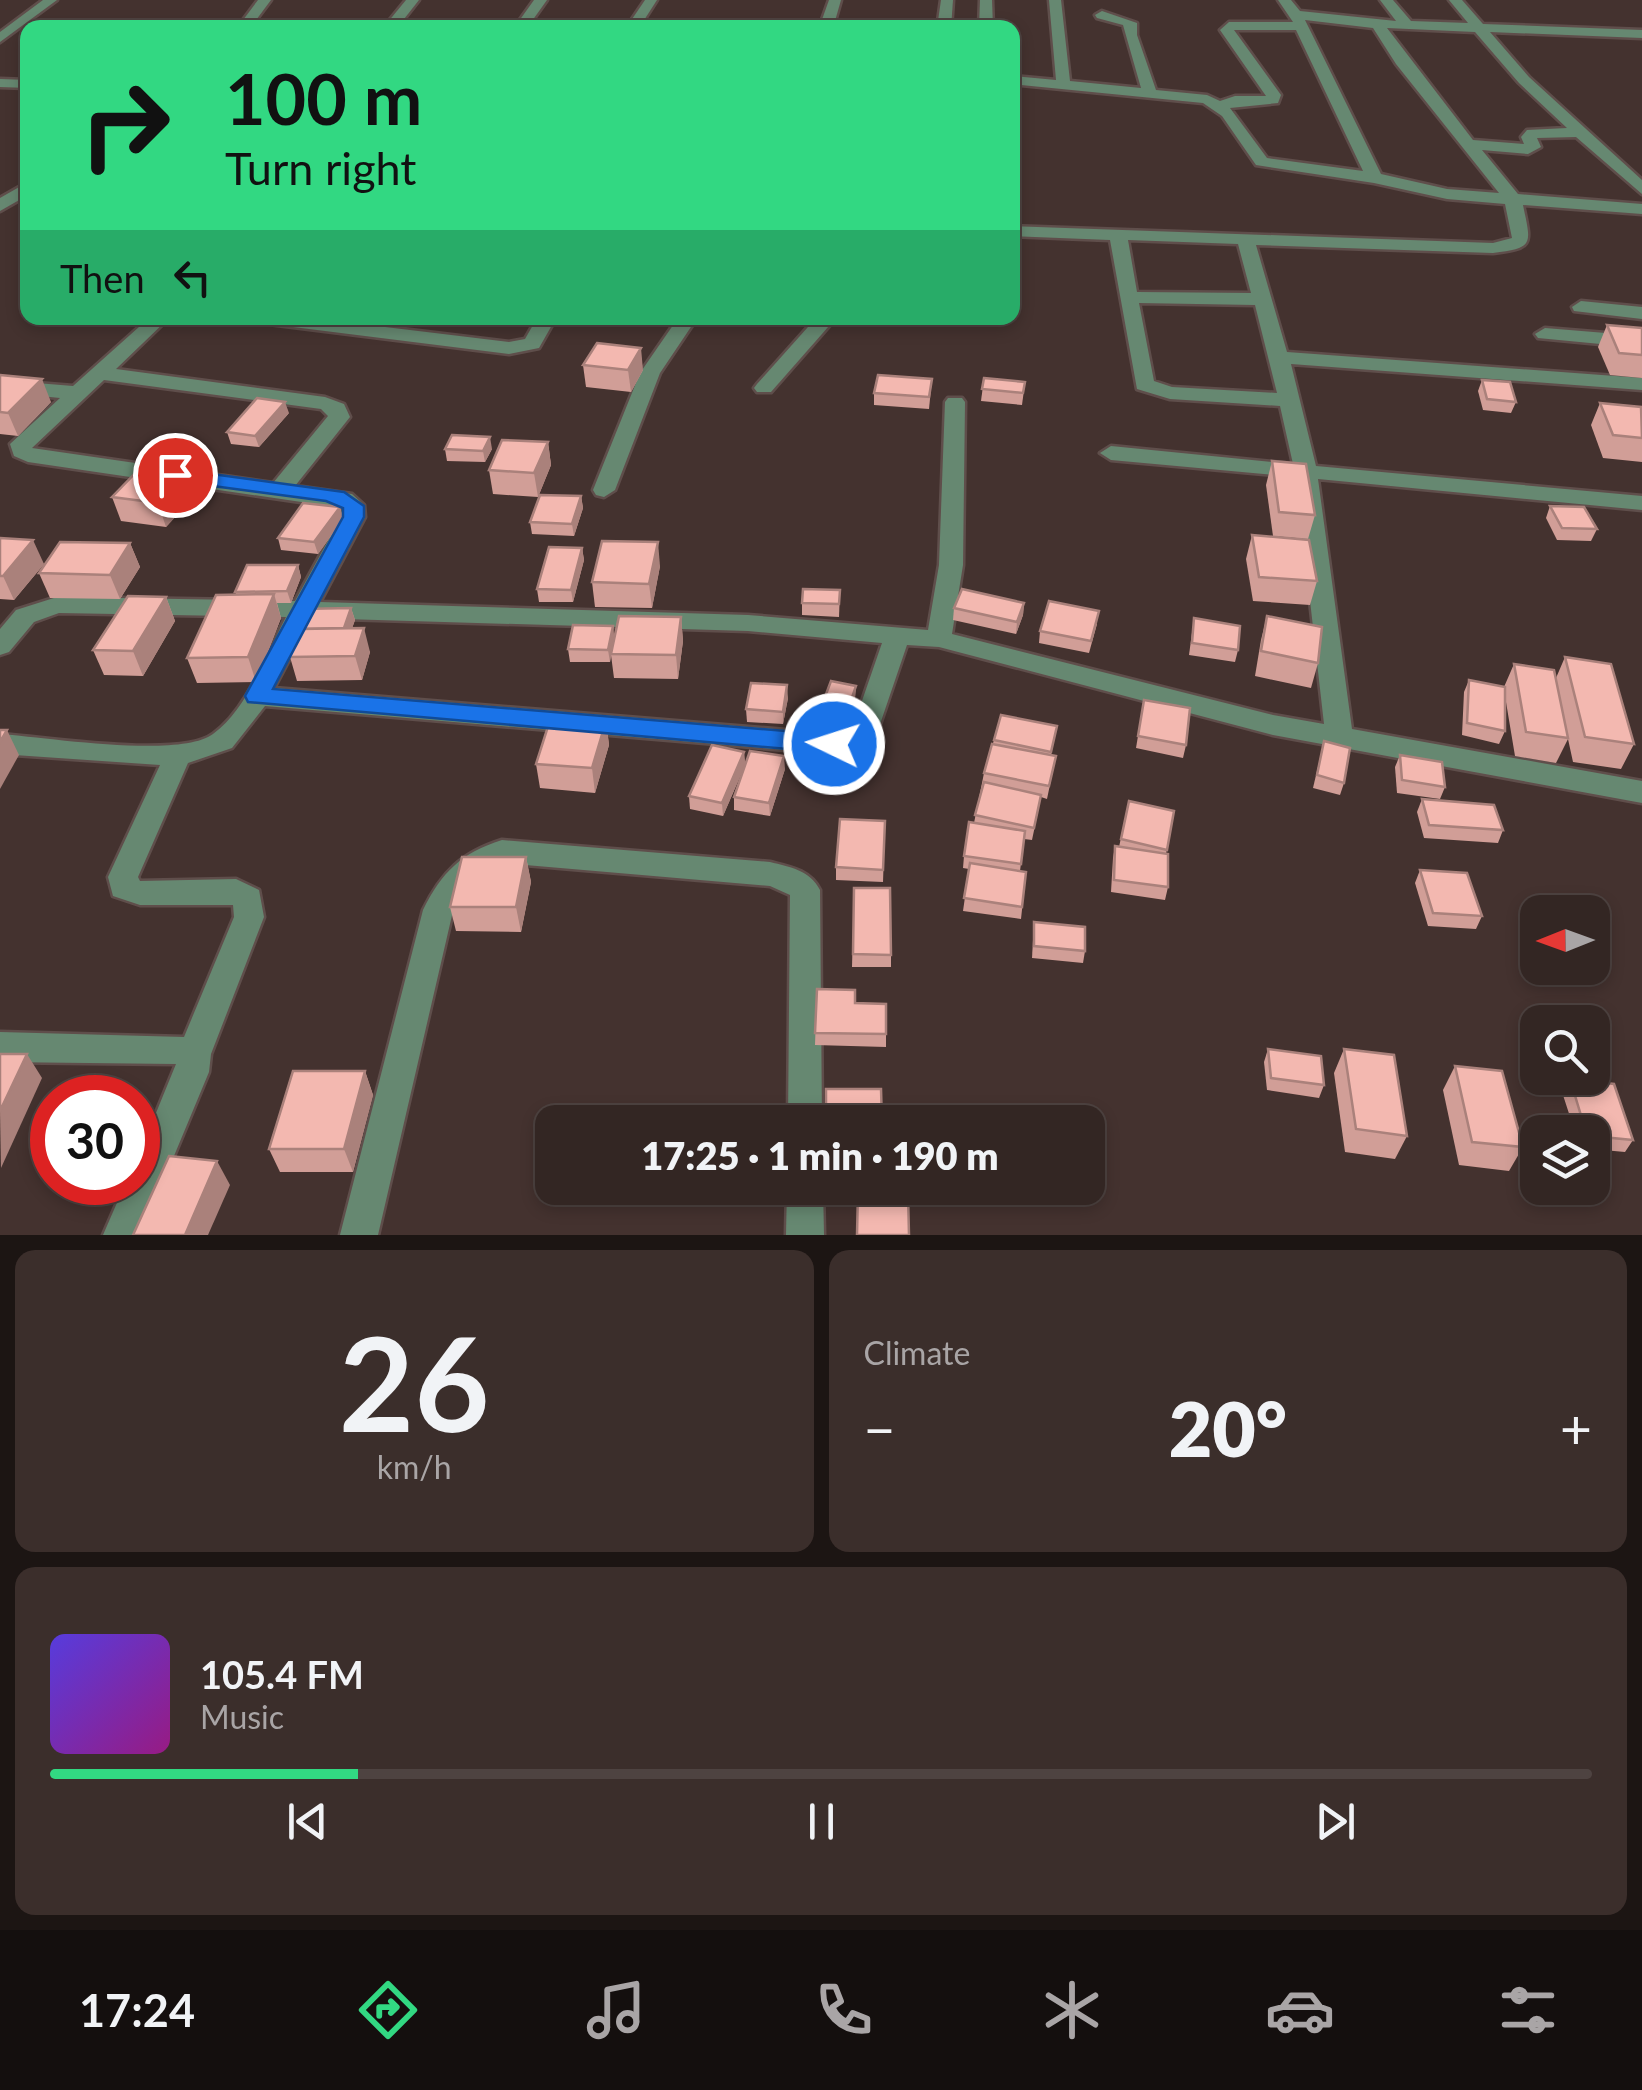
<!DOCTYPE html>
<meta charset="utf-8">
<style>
:root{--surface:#332623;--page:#3b2e2b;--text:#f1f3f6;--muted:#a9a5a6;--line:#4e4341;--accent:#32d882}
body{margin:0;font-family:Lato,sans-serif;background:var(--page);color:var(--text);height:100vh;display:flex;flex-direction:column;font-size:38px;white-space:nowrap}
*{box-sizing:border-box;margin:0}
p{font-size:32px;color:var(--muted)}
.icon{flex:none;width:55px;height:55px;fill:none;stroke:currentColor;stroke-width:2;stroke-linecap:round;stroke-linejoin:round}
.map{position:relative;height:1235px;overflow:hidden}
.drawer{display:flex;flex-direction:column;gap:15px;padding:15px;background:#1c1513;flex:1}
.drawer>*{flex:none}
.guide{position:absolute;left:20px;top:20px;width:1000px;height:305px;border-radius:20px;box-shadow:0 5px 15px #0003,0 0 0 2px var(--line);background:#32d882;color:#111;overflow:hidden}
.needle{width:65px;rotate:269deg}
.tools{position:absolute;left:1520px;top:895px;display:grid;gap:20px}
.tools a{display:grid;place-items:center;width:90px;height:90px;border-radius:20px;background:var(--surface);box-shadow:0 5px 15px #0003,0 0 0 2px var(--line);font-size:50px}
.speed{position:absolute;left:30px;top:1075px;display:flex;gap:20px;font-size:50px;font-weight:700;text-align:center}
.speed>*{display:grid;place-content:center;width:130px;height:130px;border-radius:50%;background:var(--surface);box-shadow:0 5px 15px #0003,0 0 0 2px var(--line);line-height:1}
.speed .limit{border:15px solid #d22;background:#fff;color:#111}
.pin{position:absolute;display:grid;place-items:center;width:85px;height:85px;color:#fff;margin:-42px;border:5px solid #fff;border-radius:50%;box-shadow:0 2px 10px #0007}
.me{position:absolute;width:110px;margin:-55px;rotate:274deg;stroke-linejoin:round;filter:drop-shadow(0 0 8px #0008)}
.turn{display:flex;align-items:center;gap:35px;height:210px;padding:0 40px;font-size:45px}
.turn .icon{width:130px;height:130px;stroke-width:2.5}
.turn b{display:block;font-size:70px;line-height:85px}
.then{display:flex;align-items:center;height:95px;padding:0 40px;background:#0003;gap:20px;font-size:38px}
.big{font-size:75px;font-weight:800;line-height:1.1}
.drawer .card{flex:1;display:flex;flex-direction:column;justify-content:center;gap:15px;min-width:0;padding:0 35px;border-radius:20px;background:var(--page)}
.drawer .dial{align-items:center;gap:0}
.dial b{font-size:130px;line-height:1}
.song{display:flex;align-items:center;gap:30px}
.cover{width:120px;height:120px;border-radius:15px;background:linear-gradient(135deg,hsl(250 70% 55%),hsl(310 70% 35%))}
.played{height:10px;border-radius:5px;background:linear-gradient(90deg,var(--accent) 20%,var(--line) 20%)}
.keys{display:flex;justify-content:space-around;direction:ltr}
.heat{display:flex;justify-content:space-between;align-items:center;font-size:55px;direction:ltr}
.drawer .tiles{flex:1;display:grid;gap:15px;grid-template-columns:1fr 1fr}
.card:last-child{grid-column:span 2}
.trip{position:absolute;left:535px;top:1105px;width:570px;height:100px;border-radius:20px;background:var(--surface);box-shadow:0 5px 15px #0003,0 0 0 2px var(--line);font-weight:800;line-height:100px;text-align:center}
.tab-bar{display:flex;height:160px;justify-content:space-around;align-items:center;background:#140f0e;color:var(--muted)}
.tab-bar .icon{width:70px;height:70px}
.tab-bar .on{color:var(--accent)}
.tab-bar b{font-size:45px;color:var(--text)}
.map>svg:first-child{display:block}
</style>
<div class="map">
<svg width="1642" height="1235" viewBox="0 0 1642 1235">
<rect width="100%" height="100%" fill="#44322f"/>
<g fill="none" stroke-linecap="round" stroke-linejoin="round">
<!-- minor casing -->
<g stroke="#5f4e4b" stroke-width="5">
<g id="minor">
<polygon points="43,0 57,0 0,42 0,32"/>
<polygon points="258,0 271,0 250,28 237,28"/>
<polygon points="406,0 419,0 397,28 383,28"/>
<polygon points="534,0 547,0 527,28 514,28"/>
<polygon points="645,0 657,0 639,28 626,28"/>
<polygon points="829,0 841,0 833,28 819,28"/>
<polygon points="941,0 953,0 951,28 937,28"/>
<polygon points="980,0 992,0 993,28 979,28"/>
<path d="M1049,0H1061L1070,81L1141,88L1123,25L1097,18L1095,15L1102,11L1137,23V35L1156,90L1207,95L1220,101L1235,96H1266L1220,30L1229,22H1293L1278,0H1291L1300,11L1396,21L1380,0H1393L1411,21L1468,23L1449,0H1462L1483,24L1642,30V38L1490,32L1529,77L1642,180V194L1576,137L1537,138L1541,147L1528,154L1482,150L1518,194L1642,204V214L1523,205C1531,244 1535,248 1493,253L1256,245L1287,352L1642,378V390L1291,364L1316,466L1642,496V510L1318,479L1352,729L1642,781V803L1273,735L939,647L907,645L876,736L862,746L834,754L265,706L232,748L188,763L138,877L140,881L236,879L259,890L264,917L211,1054L209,1072L141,1235H103L126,1182H138V1157L176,1064L0,1062V1032L184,1037L234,917L233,905H140L113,896L108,877L160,765L0,754V734C44,737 180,759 213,734C248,709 266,654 286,617L59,613L34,622L9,652L0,655V629L16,610L57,597L295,601L341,517L342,508L28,462L14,456L10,444L60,398L0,392V380L73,386L149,318H169L116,369L325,397L344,404L350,417L295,486L352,494L364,505L365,517L320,602L748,615L928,630L939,565L945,402L948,398H962L965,402L963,565L952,634L1273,715L1324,724L1296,477L1111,460L1100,453L1111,446L1293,464L1280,406L1170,399L1137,389L1110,240L1012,236V226L1493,243L1512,238L1505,204L1447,199L1374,183L1256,165L1222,116L1203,103L1012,84V76L1056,80ZM1305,20L1373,28L1396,64L1499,193L1447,189L1381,174ZM1387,28L1475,32L1519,83L1567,128L1527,130L1521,137L1524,144L1473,140ZM1234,30H1296L1363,171L1267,158L1230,108L1278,103L1281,95ZM1128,240L1238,244L1251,293L1137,292ZM1139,303L1255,305L1277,393L1172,387L1154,381ZM104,380L321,409L328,416L273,483L32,448ZM311,618L748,631L882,643L854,724L834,734L274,688Z"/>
<polygon points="0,79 28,80 28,88 0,87"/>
<polygon points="28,182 28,195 0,211 0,198"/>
<polygon points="1581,301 1642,307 1642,319 1574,311 1572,307"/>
<polygon points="259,318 311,318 509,342 525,339 537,318 556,318 539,348 509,354 269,324"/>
<polygon points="678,318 697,318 660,373 615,490 604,497 596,495 593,490 640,373"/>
<polygon points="816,318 836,318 771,392 757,392 754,388 757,384"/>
<polygon points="1545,328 1642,336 1642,348 1538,338 1535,334"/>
<path d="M502,840L770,862C790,867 810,870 820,890L822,1122H788L790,895L770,886L503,863L473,881L453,911L378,1235H340L423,910C442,872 461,853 502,840Z"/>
<polygon points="787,1188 823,1188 824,1235 786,1235"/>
</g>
</g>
<!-- minor -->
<use href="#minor" fill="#668871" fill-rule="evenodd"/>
</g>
<!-- wall -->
<g fill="#d19e97">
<polygon points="1607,325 1642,328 1642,378 1610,375 1598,347"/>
<polygon points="583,365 643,370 631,392 586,387"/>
<polygon points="0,375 51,402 18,436 0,434"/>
<polygon points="984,378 1025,382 1022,405 981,401"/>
<polygon points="932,379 929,409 874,405 874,393"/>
<polygon points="1482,380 1516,402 1511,413 1483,410 1478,391"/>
<polygon points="1600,403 1642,410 1642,462 1603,458 1591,425"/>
<polygon points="289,413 259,447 231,444 227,432"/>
<polygon points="548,442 551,465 538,497 493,494 489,470"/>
<polygon points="445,449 492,449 485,462 447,461"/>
<polygon points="1272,461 1315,515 1308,539 1273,536 1266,485"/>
<polygon points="198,492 166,527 121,521 112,497"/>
<polygon points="581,496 583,508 574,536 532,534 530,522"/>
<polygon points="1550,506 1597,529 1591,541 1557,540 1546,518"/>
<polygon points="340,507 343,519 318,554 281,550 278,538"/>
<polygon points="1252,535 1317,581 1310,605 1253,601 1246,559"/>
<polygon points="0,538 44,564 14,600 0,599"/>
<polygon points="130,543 140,567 120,599 50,598 39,573"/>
<polygon points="582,548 584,560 573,602 539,602 537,589"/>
<polygon points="298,565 301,577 291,603 277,603 281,618 256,682 197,683 187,658 236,594 235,592"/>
<polygon points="660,566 652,608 595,607 592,582"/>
<polygon points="840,590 839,617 802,615 802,603"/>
<polygon points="166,597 175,621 143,676 104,675 93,650"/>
<polygon points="1024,603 1023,615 1016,634 953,620 954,608"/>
<polygon points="351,608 355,620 352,628 370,652 362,680 297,681 290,657 294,645 291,634"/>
<polygon points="1267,616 1318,663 1311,688 1255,676 1261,640"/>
<polygon points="681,617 683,641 678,679 614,678 611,655 610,662 570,662 568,649 613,626 614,638"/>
<polygon points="1194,618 1238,650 1235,662 1189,655"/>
<polygon points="1097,624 1089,653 1039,643 1040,631"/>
<polygon points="1565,657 1634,744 1621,769 1573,762 1568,739 1556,763 1515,756 1505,696 1505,731 1499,744 1462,735 1464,692 1469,680 1504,687 1514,664 1556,678"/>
<polygon points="856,686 855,698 845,727 820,723 820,710"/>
<polygon points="788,698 783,724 747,722 746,709"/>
<polygon points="1144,700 1186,745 1183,758 1136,748"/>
<polygon points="606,721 609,745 595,793 540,788 536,764"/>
<polygon points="1057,726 1051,755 1056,756 1047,799 1041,797 1032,840 1024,839 1020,871 1026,872 1021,919 963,911 969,869 963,868 964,856 974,823 984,773 994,740"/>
<polygon points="1324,741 1344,783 1340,795 1313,788"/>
<polygon points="744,752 745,765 723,816 690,809 689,796"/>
<polygon points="1400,755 1445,787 1440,799 1397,793 1395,767"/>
<polygon points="785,769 770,816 734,810 734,797"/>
<polygon points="1422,799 1503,830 1498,843 1424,838 1417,812"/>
<polygon points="1129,801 1174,811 1166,854 1168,887 1165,900 1111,892 1113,858 1115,846 1119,847"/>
<polygon points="885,821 883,882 836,880 836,867"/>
<polygon points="526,857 531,882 521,932 456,931 450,907"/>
<polygon points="1420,870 1482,916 1476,929 1428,926 1415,883"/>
<polygon points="854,888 891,955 891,967 852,967"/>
<polygon points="1034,922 1085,951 1083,963 1032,958"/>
<polygon points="817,989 855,1003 886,1004 886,1047 815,1045"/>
<polygon points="1268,1049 1324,1085 1319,1098 1267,1090 1264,1062"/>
<polygon points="1344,1049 1407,1136 1395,1159 1345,1152 1334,1073"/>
<polygon points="1455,1066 1523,1147 1509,1171 1459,1165 1443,1090"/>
<polygon points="365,1071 373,1095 353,1172 280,1172 269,1149"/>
<polygon points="1570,1079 1633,1140 1625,1152 1592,1149 1592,1132 1575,1132 1562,1092"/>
</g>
<!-- shaded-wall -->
<g fill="#aa817b">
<polygon points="641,348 643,370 631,392 628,370"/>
<polygon points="42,379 51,402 18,436 8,413"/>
<polygon points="285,402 289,413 259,447 255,436"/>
<polygon points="490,437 492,449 485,462 483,451"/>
<polygon points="548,442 551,465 538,497 534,473"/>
<polygon points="190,468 198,492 166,527 158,503"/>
<polygon points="581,496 583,508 574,536 572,524"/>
<polygon points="340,507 343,519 318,554 314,542"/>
<polygon points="33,540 44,564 14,600 3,576"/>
<polygon points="658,542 660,566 652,608 649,584"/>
<polygon points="130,543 140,567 120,599 110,575"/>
<polygon points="582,548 584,560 573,602 571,590"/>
<polygon points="298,565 301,577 291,603 287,591"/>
<polygon points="274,594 281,618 256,682 248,657"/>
<polygon points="166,597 175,621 143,676 133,651"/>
<polygon points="1024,603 1023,615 1016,634 1017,622"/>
<polygon points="351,608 355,620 346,646 343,634"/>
<polygon points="681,617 683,641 678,679 676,655"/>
<polygon points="613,626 614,638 610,662 608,650"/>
<polygon points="364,628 370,652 362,680 355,656"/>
<polygon points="787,685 788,698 783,724 783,712"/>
<polygon points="856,686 855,698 845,727 846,715"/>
<polygon points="606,721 609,745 595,793 592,768"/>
<polygon points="7,730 19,755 0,789 0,742"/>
<polygon points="744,752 745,765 723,816 722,803"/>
<polygon points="784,756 785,769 770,816 769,803"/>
<polygon points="526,857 531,882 521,932 516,907"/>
<polygon points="27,1054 42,1078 1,1168 0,1111"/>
<polygon points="365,1071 373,1095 353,1172 344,1149"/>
<polygon points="217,1161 230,1185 208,1235 185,1235"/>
</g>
<!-- building -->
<g fill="#f3b8b0" stroke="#aa817b" stroke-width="2.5">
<polygon points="1607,325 1642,328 1642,355 1619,353"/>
<polygon points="597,343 641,348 628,370 583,365"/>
<polygon points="0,375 42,379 8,413 0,412"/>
<polygon points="878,375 932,379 929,397 874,393"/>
<polygon points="984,378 1025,382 1023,393 982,389"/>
<polygon points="1482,380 1510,382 1516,402 1487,399"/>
<polygon points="257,398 285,402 255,436 227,432"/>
<polygon points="1600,403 1641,407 1642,438 1613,435"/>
<polygon points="452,435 490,437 483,451 445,449"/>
<polygon points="502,440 548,442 534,473 489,470"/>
<polygon points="1272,461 1306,464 1315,515 1279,512"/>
<polygon points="146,462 190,468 158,503 112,497"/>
<polygon points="540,495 581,496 572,524 530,522"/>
<polygon points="303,503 340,507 314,542 278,538"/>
<polygon points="1550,506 1584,507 1597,529 1562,528"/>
<polygon points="1252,535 1309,540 1317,581 1259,577"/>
<polygon points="0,538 33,540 3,576 0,576"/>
<polygon points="602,541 658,542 649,584 592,582"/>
<polygon points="60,542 130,543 110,575 39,573"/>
<polygon points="549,547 582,548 571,590 537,589"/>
<polygon points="247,565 298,565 287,591 235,592"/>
<polygon points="803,589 840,590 839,604 802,603"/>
<polygon points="962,589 1024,603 1017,622 954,608"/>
<polygon points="274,594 248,657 187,658 216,595"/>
<polygon points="128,596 166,597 133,651 93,650"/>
<polygon points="1049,601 1099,611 1091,641 1040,631"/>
<polygon points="351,608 344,628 300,629 298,634 291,634 300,609"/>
<polygon points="619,616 681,617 676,655 611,654"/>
<polygon points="1267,616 1322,627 1318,663 1261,651"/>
<polygon points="1194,618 1240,626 1238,650 1192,643"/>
<polygon points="573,625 613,626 608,650 568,649"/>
<polygon points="364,628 355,656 290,657 300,629"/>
<polygon points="1565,657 1611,664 1634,744 1585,737"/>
<polygon points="1514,664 1554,670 1568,738 1526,732"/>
<polygon points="1469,680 1505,687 1505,731 1467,723"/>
<polygon points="831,681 856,686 846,715 820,710"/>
<polygon points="751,683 787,685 783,712 746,709"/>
<polygon points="1144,700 1190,708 1186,745 1138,736"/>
<polygon points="1001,715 1057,726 1051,752 994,740"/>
<polygon points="551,717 606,721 592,768 536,764"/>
<polygon points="0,730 7,730 0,742"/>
<polygon points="1324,741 1350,748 1344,783 1317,775"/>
<polygon points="992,744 1056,756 1049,786 984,773"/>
<polygon points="712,745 744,752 722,803 689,796"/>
<polygon points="750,751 784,756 769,803 734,797"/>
<polygon points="1400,755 1442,762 1445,787 1402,780"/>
<polygon points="984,782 1041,795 1034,828 975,815"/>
<polygon points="1422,799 1494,805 1503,830 1429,825"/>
<polygon points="1129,801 1174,811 1167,850 1121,839"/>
<polygon points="840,819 885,821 883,870 836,867"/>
<polygon points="969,822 1025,831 1021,864 964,856"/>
<polygon points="1115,846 1168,854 1168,887 1114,880"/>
<polygon points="462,857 526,857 516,907 450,907"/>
<polygon points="970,863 1026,872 1022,907 964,898"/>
<polygon points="1420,870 1467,873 1482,916 1433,913"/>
<polygon points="854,888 890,888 891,955 853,954"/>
<polygon points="1034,922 1085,927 1085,951 1034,946"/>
<polygon points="817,989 855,990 855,1003 886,1004 886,1034 815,1033"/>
<polygon points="1268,1049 1321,1056 1324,1085 1271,1078"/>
<polygon points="1344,1049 1394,1055 1407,1136 1356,1129"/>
<polygon points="0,1054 27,1054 0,1111"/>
<polygon points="1455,1066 1502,1071 1523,1147 1472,1142"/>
<polygon points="293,1071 365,1071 344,1149 269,1149"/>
<polygon points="1570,1079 1614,1084 1633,1140 1592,1136 1592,1132 1586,1132"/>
<polygon points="826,1089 881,1089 882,1122 826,1122"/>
<polygon points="169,1156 217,1161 185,1235 133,1235"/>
<polygon points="858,1190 908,1193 909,1235 857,1235"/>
</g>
<!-- route -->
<polygon fill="#1a73e8" stroke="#114b97" stroke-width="2.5" points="175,469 344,492 364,506 364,517 273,689 834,735 843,738 846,744 843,751 834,753 248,702 245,696 343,517 343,508 326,501 168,480 165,475"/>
</svg>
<div class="tools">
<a><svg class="needle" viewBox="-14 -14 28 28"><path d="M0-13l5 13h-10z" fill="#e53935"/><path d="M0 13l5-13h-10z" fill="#a9a5a6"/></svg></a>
<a><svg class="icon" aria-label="search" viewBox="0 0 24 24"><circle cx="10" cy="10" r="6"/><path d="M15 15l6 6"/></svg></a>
<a><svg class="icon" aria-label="layers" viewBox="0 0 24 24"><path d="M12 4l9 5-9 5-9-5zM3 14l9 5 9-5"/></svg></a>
</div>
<div class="speed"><div class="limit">30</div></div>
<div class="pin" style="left:175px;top:475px;background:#d93025"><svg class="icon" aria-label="arrive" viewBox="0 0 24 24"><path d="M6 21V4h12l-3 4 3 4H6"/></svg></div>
<svg class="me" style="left:834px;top:744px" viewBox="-20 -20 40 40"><circle r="17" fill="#1a73e8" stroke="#fff" stroke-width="3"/><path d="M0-11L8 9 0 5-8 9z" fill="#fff"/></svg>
<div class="trip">17:25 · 1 min · 190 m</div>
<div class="guide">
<div class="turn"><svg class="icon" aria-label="right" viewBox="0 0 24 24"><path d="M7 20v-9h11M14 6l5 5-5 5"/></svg><div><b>100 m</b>Turn right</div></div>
<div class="then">Then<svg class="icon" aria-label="left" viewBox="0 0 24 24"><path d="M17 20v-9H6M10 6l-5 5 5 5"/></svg></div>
</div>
</div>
<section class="drawer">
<div class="tiles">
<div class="card dial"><b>26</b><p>km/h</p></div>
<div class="card"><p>Climate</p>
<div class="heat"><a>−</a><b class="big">20°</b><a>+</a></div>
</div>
<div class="card">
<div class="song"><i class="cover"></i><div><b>105.4 FM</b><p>Music</p></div></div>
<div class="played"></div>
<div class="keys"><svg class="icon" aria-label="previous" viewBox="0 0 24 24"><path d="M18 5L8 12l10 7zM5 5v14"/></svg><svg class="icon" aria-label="pause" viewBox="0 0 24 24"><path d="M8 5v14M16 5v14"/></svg><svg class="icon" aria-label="next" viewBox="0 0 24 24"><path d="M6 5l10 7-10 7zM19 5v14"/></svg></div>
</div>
</div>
</section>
<nav class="tab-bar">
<b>17:24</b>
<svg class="icon on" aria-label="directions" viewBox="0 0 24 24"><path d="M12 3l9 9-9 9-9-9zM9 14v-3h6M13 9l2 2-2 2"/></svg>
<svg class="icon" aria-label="music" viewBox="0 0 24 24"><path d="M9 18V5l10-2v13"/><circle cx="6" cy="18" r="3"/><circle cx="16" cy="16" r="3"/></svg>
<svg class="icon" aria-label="phone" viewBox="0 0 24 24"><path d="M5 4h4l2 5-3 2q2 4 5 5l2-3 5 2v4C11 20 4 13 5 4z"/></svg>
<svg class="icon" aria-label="climate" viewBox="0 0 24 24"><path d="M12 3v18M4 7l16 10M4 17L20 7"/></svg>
<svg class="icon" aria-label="car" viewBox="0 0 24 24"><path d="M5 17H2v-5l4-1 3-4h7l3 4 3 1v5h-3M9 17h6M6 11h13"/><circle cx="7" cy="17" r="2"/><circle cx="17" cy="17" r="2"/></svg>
<svg class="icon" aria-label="filters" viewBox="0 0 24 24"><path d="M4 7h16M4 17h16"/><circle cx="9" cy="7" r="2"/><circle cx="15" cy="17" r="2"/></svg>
</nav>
